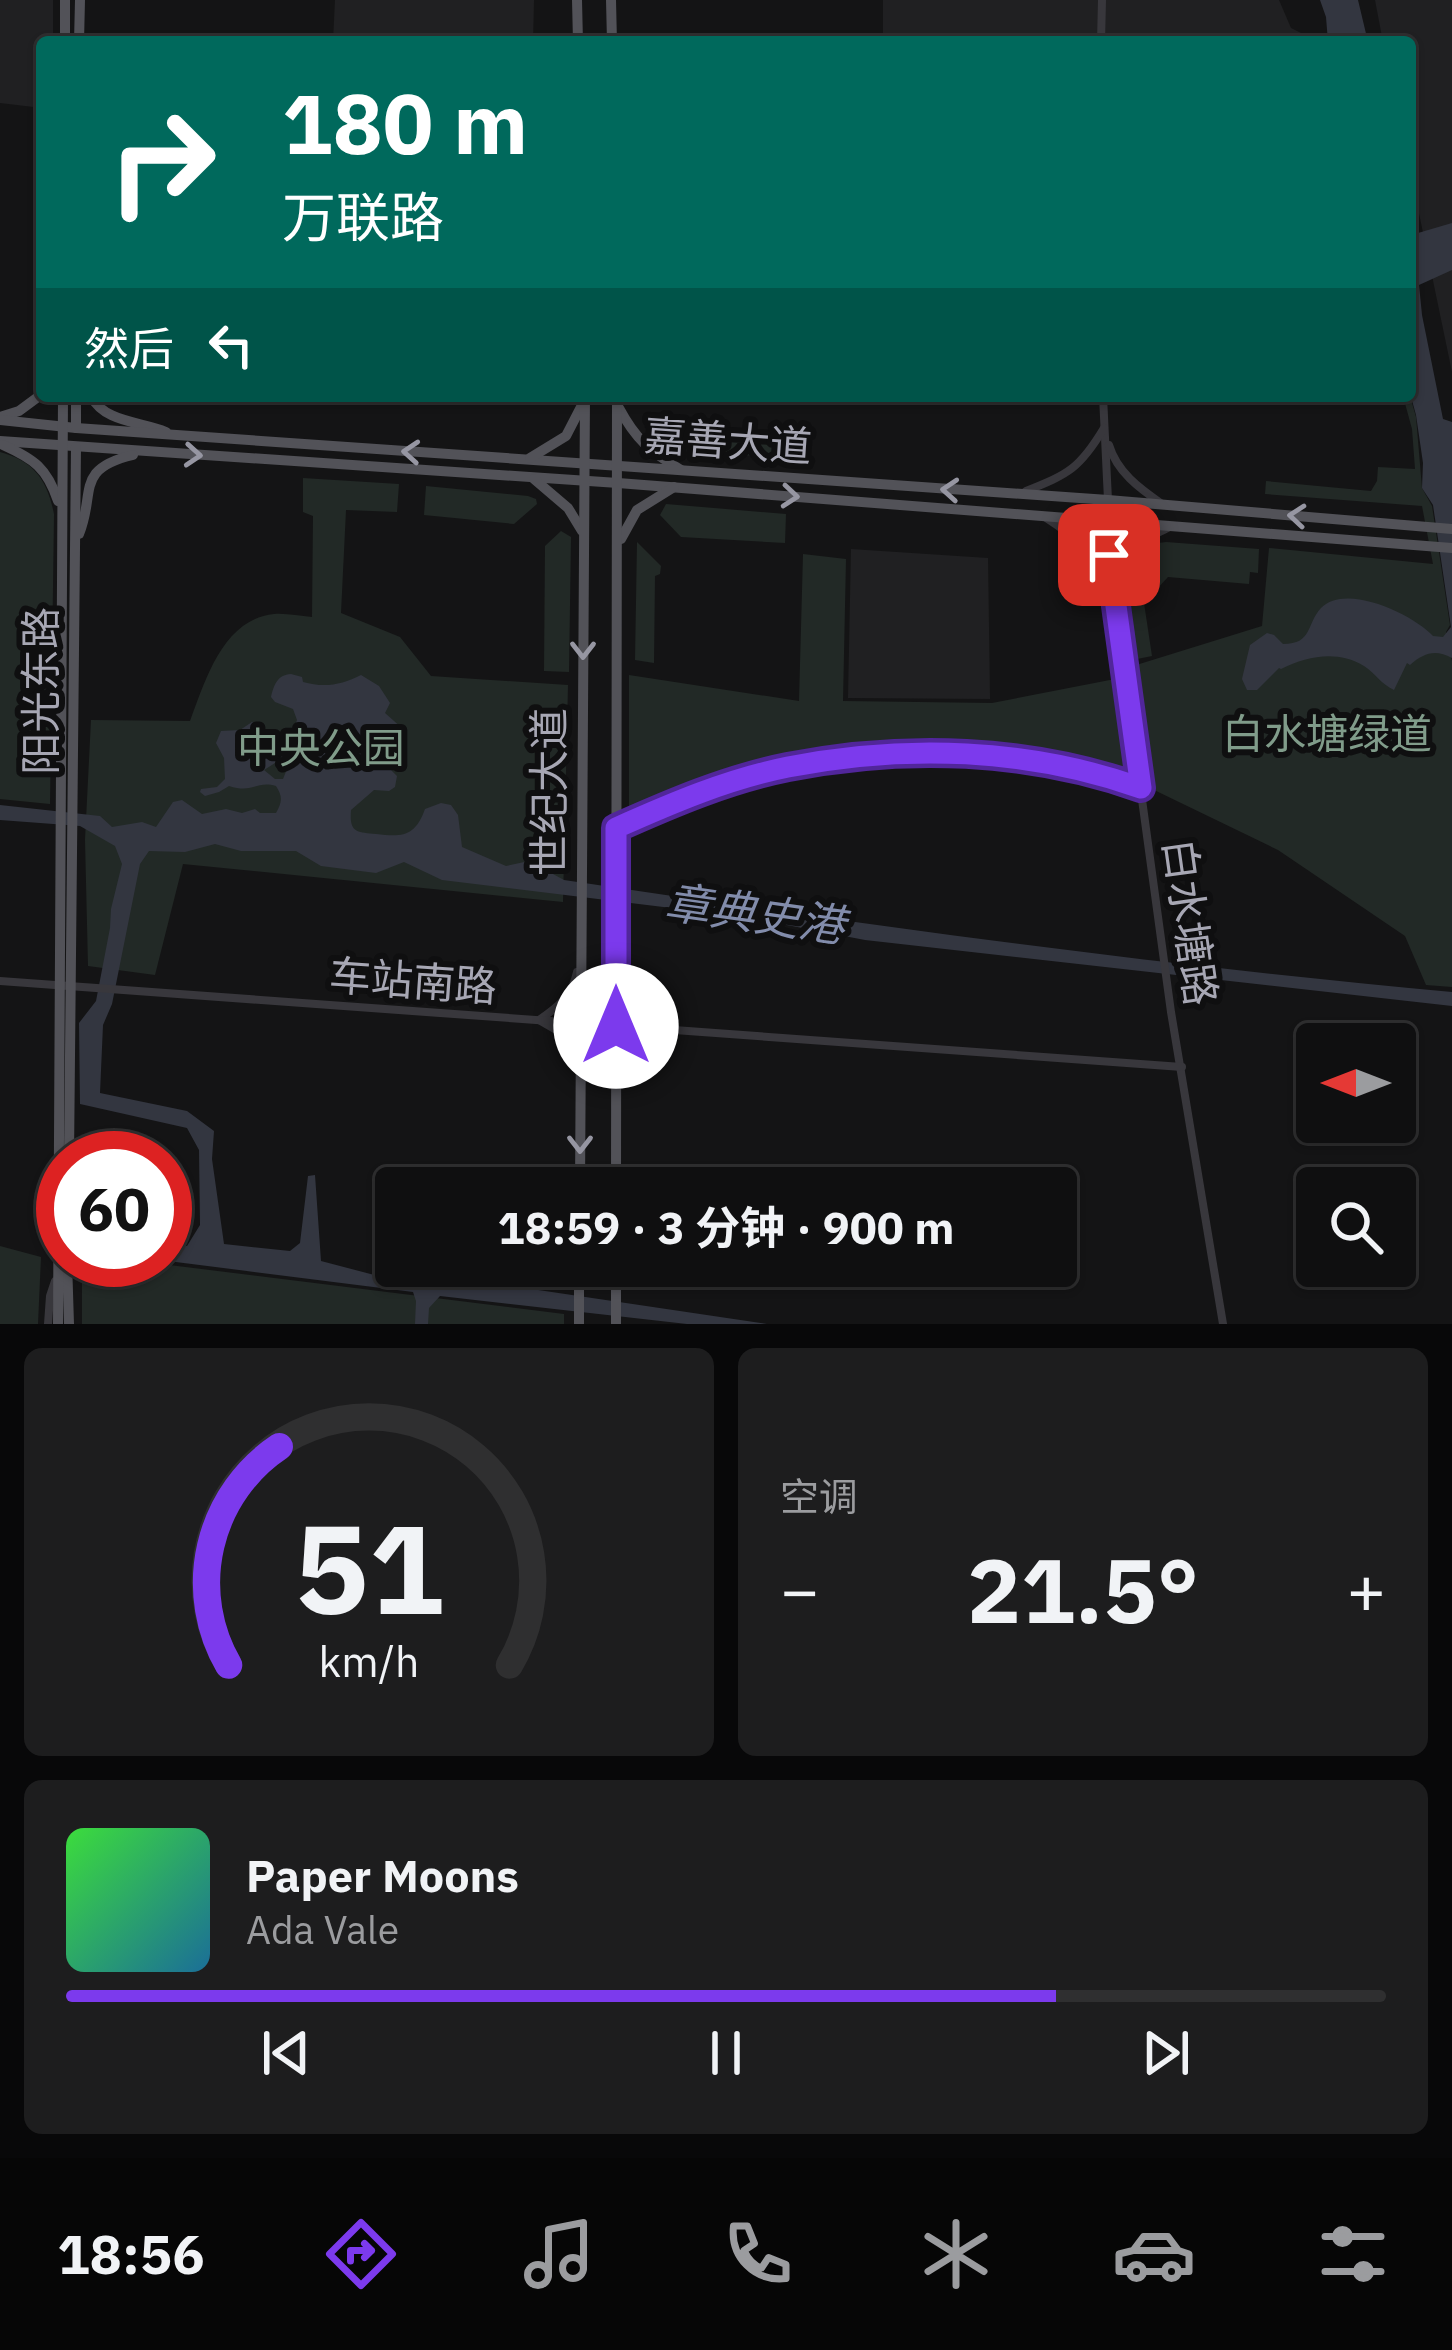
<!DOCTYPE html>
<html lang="zh">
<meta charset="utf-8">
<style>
:root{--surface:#0f0f10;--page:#1d1d1e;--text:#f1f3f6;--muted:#9b9c9f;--line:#2f2f30;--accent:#7c3aed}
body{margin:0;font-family:"IBM Plex Sans","Noto Sans SC",sans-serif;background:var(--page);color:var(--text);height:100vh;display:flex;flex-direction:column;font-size:45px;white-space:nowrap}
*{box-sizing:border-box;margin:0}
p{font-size:39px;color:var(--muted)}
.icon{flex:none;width:66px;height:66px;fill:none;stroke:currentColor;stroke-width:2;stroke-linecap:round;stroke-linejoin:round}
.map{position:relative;height:1324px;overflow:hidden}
.drawer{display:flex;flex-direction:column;gap:24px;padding:24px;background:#080809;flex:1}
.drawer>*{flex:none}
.guide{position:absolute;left:36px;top:36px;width:1380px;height:366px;border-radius:12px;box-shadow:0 3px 9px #0004,0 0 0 3px var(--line);background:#00695c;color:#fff;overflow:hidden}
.needle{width:78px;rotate:270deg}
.fabs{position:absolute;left:1296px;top:1023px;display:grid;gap:24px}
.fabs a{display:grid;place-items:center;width:120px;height:120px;border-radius:12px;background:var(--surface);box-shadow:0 3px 9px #0004,0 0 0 3px var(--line);font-size:60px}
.speed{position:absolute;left:36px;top:1131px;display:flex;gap:24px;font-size:60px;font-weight:700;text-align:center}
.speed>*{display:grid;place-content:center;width:156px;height:156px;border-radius:50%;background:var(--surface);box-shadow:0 3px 9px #0004,0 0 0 3px var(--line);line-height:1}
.speed .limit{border:18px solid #d22;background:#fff;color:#111}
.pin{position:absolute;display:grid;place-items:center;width:102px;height:102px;color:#fff;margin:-51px;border-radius:24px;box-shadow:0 6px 18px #0006}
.me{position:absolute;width:132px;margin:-66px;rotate:0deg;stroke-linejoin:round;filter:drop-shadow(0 0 9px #0008)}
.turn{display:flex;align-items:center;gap:42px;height:252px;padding:0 48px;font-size:54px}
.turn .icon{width:156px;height:156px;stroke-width:2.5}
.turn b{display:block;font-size:84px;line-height:102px}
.then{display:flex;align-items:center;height:114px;padding:0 48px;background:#0003;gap:24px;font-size:45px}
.big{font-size:90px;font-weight:700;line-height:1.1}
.drawer .widget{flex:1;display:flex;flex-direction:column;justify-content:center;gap:18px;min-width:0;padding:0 42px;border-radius:18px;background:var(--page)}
.drawer .dial{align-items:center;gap:0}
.dial svg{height:312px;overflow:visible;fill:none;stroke:var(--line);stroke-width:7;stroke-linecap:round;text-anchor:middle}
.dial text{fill:var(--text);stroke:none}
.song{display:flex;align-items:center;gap:36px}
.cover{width:144px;height:144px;border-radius:18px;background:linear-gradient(135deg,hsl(120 70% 55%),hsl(200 70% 35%))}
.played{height:12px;border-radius:6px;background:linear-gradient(90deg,var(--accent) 75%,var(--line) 75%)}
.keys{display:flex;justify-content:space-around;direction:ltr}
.heat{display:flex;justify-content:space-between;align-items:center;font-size:66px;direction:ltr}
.drawer .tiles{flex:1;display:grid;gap:24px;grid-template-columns:1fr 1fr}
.widget:last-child{grid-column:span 2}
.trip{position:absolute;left:375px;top:1167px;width:702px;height:120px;border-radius:12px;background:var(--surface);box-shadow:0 3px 9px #0004,0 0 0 3px var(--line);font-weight:700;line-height:120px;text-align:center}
.tab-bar{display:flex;height:192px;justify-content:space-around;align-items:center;background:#060606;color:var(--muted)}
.tab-bar .icon{width:84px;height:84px}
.tab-bar .active{color:var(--accent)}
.tab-bar b{font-size:54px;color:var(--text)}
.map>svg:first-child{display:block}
</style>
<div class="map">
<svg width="1452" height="1324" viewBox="0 0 1452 1324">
<rect width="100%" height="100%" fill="#141415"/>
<!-- built -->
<g fill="#202022">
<polygon points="0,0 53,0 53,42 42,42 42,108 0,103"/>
<polygon points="335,0 534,0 533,42 333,42"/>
<polygon points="883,0 1279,0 1291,28 1309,37 1309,42 883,42"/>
<polygon points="1375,0 1452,0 1452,372 1410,170 1410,42 1383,42"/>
<polygon points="851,549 988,558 990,699 848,698"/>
</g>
<!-- green -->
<g fill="#222926">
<polygon points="1403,396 1410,396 1416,417 1422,488 1432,506 1450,625 1446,632 1452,661 1452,987 1426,985 1405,936 1278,850 1150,788 1133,666 1262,626 1269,548 1433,564 1422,506 1265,494 1266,481 1371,491 1377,481 1378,467 1415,469 1412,429"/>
<polygon points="683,425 800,433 800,459 681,451"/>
<path d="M0,452C34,461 47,480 54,514L50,804L0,799Z"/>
<path d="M303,478L399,484L397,512L346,510L341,613L400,637L431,676L568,685L563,902L183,864L155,975L88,966L85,840L91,720L190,721C205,681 223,619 274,614C286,613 299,616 312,617L313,516L303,512Z"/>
<polygon points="426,486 528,496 536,499 537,504 514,524 424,515"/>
<polygon points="666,504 786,514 785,543 681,537 660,515"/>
<polygon points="561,531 571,537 569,672 544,671 545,546"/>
<polygon points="637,542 661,566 660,574 655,576 654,663 635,660"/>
<path d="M1166,542L1259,549L1258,573L1250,572L1249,584L1168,577L1144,603L1152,656L1132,660L1128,625L1126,565C1137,548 1147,544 1166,542Z"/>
<path d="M803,554L846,559L843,701L992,703L1115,679L1129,777C989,728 825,743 687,791C667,798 648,809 629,818V675L799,701Z"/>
<polygon points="0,1246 41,1257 38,1324 0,1324"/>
<polygon points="82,1260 129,1260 564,1314 564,1324 82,1324"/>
</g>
<!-- water -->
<g fill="#333640">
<polygon points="1320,0 1358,0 1368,42 1328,42 1326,17"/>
<path d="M1452,223V270L1419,285L1422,315L1443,419L1452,422V658C1435,649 1424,653 1410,665L1407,663L1394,690C1381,684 1376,674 1364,666C1337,650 1308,656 1281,669L1279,668L1257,690H1247L1242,679L1250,645L1267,633L1274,635L1283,644C1313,644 1306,624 1321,608C1346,582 1414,615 1433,636L1443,637L1451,627L1433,505L1422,488L1423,463L1416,415L1410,393V225L1418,233Z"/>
<path d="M291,674L302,677L303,682C324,688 342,685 361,675L379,686L390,703L385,713L403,729L404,758L391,770L397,776L395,787L389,791L374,790L351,810C349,833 357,832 376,834C402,837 415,837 425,809L441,803L451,805L458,815L462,847L506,866L529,861L564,880C859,924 1155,965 1452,992V1006L865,940L745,917L442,880L404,862L376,873L321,866L296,851H241L215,844L185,852L149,851L140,864L112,1004L103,1025L100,1093L187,1111L214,1131L212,1159L224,1244L290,1251L300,1243L308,1176L315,1175L321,1261L401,1282L505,1285L767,1324H687L440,1296L429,1308L428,1324H415L416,1301L413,1292L160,1260H165V1244L187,1246L200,1225L199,1150L187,1128L80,1104L79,1023L96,1001L110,928L111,909L122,864L115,846L80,826L0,820V805L100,816L112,827L142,822L156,827L173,802L182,800L202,814L226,809L242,813L255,809L260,813H276C282,802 283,797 276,786C256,780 254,794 229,786L219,792L205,796L200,792L201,789L217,787L225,779L224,758L216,743L221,731L240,730L252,722L263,729L260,749H268L276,760L275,763L264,770L275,779H283L287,769C283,760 273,742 283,733C286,730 292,729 295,726L297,720L293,709L275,702L271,697C274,685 277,675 291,674Z"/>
</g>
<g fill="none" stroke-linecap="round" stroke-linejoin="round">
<!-- minor -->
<g stroke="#38373c" stroke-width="8">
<polyline points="1101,42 1102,0"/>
<polyline points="1103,396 1108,500 1104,521 1171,1012 1223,1324"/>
<path d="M1109,445C1117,472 1139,488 1162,504"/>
<path d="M1026,491C1069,474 1080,468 1104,428"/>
<path d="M1046,518C1074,536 1094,553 1110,583"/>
<path d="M1115,582C1121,548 1138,542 1168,528"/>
<path d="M616,828C672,803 728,779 788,767C905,744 1028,749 1141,787"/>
<path d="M577,972C572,996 558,1007 539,1020L565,1035L580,1066"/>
<polyline points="0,981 1182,1067"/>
<path d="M618,982L635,1013L653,1028C636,1040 623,1049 620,1071"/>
<polyline points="48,1324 50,1296 55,1281"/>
</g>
<!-- major -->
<g stroke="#525258" stroke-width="10">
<polyline points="577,0 578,42"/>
<polyline points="611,0 612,42"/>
<polyline points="65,42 65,0"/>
<polyline points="79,42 80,0"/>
<path d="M91,396C105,423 140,421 166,432"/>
<path d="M619,408C636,440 650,451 681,470"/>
<polyline points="0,417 19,411 42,394"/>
<polyline points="0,420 76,428 1108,500 1452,529"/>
<polyline points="76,428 76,396"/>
<polyline points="0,441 618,483 1452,548"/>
<path d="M3,445C34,459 47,468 58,501"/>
<polyline points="530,458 566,436 582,405"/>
<polyline points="534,479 568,508 582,531"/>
<path d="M79,534C96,493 74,469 133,455"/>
<polyline points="621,539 637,510 674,487"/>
<polyline points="69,1158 76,447"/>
<polyline points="580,1188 585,396"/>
<polyline points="616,1188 617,396"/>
<polyline points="67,1260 69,1324"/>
<polyline points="616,1266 616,1324"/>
<polyline points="58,1324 63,396"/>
<polyline points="579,1324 579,1266"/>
</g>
</g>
<!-- one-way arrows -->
<defs><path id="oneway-chevron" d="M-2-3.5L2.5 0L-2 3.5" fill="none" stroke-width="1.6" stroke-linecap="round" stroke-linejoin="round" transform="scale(3)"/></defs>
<g stroke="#9696a2">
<use href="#oneway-chevron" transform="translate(411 452) rotate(-176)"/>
<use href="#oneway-chevron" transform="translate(193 455) rotate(4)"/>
<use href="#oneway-chevron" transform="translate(950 490) rotate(-176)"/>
<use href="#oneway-chevron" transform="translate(790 496) rotate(5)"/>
<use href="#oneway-chevron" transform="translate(1297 516) rotate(-175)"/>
<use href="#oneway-chevron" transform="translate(583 650) rotate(90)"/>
<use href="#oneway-chevron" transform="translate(580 1144) rotate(90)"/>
</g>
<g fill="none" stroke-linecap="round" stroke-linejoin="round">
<!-- route casing -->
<g stroke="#51269a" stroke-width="30">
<path id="route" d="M616,1026V828C672,803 728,779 788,767C905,744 1029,748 1141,788L1109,555"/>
</g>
<!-- route -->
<use href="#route" stroke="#7c3aed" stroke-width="21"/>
</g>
<g text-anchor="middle" stroke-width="12" stroke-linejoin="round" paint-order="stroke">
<!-- street labels -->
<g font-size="42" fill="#a7a7b4" stroke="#0f0f10">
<text transform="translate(728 441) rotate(4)" y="15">嘉善大道</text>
<text transform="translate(41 691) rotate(-90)" y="15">阳光东路</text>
<text transform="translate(549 792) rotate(-90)" y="15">世纪大道</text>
<text transform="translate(1190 922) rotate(82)" y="15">白水塘路</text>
<text transform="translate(413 981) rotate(4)" y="15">车站南路</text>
</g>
<!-- park labels -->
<g font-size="42" fill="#809c8a" stroke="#0f0f10">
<text x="1327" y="749">白水塘绿道</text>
<text x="321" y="763">中央公园</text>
</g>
<!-- water labels -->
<g font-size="45" font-style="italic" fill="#828cab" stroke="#0f0f10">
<text transform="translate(755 914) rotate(8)" y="16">章典史港</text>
</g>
</g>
</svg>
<div class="fabs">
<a><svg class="needle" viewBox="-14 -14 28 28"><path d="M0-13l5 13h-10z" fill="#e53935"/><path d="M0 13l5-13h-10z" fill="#9b9c9f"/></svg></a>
<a><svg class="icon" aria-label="search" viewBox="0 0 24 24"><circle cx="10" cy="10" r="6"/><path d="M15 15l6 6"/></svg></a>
</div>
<div class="speed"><div class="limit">60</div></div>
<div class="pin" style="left:1109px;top:555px;background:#d93025"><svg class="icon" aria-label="arrive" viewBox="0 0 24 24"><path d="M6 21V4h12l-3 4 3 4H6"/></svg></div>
<svg class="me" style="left:616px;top:1026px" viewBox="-20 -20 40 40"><circle r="19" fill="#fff"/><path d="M0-13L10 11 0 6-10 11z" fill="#7c3aed"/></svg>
<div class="trip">18:59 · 3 分钟 · 900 m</div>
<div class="guide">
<div class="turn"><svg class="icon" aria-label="right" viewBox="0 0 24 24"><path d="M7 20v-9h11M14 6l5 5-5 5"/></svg><div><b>180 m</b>万联路</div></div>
<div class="then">然后<svg class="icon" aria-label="left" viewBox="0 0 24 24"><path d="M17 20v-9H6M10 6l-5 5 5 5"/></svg></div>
</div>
</div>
<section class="drawer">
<div class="tiles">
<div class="widget dial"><svg viewBox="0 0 100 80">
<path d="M14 69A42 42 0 1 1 86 69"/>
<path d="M14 69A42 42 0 0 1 27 13" stroke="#7c3aed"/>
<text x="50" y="56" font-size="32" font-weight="700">51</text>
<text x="50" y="72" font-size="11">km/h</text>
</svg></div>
<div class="widget"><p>空调</p>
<div class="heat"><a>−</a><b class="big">21.5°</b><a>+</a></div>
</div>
<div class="widget">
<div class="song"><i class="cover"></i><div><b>Paper Moons</b><p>Ada Vale</p></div></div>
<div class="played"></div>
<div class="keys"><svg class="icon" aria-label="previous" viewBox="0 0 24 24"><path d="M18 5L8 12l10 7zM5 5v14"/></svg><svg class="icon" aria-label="pause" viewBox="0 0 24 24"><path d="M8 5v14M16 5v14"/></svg><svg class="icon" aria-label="next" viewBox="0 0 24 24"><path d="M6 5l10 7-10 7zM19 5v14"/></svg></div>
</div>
</div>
</section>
<nav class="tab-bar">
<b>18:56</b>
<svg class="icon active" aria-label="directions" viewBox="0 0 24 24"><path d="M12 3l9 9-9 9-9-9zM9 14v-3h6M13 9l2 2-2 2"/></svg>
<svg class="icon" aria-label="music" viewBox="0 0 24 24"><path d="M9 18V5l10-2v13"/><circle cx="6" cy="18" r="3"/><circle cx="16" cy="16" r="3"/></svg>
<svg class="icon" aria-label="phone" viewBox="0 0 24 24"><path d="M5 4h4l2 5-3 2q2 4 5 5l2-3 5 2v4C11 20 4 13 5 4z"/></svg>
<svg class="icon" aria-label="climate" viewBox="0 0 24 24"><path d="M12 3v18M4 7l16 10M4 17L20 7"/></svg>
<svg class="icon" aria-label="car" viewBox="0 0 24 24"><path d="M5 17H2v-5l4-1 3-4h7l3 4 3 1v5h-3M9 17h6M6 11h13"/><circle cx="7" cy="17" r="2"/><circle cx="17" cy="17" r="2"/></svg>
<svg class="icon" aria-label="filters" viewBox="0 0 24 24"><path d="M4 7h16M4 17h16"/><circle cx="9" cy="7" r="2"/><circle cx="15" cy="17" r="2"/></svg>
</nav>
